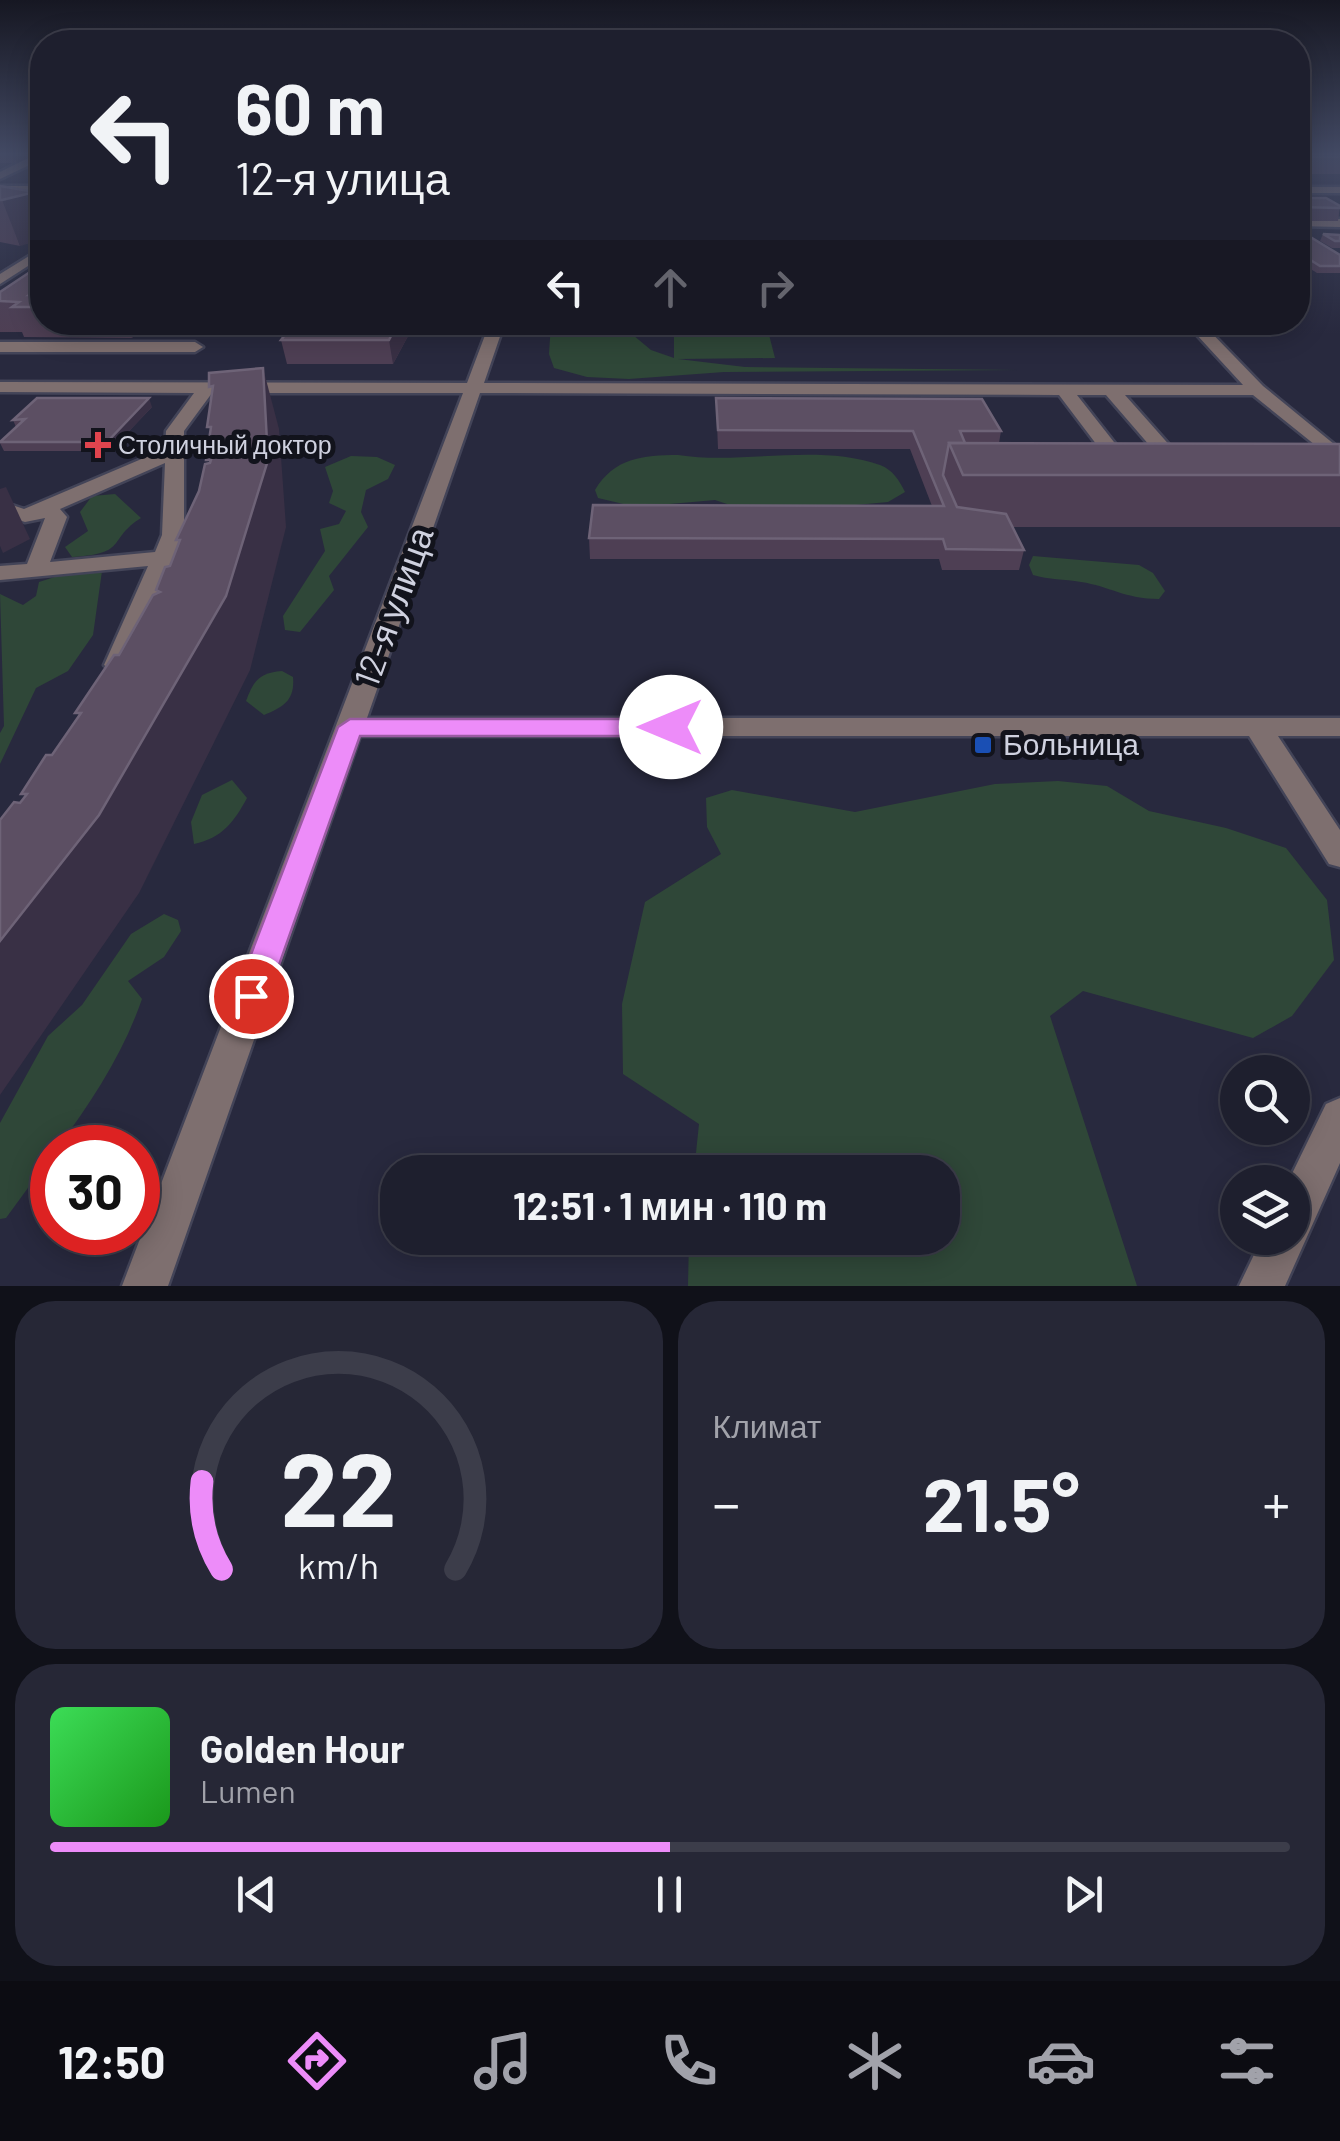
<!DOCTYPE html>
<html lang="ru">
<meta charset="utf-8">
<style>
:root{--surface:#1e1f2e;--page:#262736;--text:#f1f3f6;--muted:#a1a2aa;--line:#3c3d4a;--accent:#ed8cf9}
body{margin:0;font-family:Barlow,sans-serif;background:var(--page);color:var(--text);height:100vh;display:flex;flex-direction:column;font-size:38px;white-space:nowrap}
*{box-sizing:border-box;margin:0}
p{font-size:32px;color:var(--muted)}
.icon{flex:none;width:55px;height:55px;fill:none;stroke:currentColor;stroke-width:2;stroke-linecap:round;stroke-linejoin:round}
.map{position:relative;height:1286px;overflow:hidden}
.details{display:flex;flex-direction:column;gap:15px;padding:15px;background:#101119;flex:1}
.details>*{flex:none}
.guide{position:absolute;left:30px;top:30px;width:1280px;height:305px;border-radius:40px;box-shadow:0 5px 25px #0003,0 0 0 2px var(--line);background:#1e1f2e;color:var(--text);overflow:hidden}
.tools{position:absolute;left:1220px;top:1055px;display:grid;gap:20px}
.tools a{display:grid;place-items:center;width:90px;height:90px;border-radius:50%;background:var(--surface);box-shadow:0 5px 25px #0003,0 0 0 2px var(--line);font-size:50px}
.speed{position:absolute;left:30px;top:1125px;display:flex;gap:20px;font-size:50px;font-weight:700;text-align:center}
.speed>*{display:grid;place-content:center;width:130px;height:130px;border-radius:50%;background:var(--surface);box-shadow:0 5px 25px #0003,0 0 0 2px var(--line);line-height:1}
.speed .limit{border:15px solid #d22;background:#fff;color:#111}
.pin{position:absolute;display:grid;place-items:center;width:85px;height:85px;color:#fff;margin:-42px;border:5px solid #fff;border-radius:50%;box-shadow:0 2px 10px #0007}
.me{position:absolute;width:110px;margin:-55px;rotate:270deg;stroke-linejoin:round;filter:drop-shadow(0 0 8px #0008)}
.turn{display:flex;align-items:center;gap:35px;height:210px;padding:0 40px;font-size:45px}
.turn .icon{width:130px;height:130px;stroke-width:2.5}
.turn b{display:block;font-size:70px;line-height:85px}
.lanes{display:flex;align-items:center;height:95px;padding:0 40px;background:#0003;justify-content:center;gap:50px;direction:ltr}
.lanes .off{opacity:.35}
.big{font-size:75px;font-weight:700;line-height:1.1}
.details .card{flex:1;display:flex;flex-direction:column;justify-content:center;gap:15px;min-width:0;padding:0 35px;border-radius:40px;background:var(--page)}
.details .dial{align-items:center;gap:0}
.dial svg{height:260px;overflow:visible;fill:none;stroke:var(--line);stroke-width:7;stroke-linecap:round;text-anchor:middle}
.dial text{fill:var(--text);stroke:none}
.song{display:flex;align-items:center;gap:30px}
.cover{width:120px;height:120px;border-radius:15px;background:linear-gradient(135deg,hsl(130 70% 55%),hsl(120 70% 35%))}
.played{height:10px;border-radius:5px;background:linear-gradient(90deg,var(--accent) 50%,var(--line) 50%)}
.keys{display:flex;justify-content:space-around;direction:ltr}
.heat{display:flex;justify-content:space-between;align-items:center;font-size:55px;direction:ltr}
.details .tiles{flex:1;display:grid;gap:15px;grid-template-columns:1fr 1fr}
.card:last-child{grid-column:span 2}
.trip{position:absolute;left:380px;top:1155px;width:580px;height:100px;border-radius:40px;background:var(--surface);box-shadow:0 5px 25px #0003,0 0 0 2px var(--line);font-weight:700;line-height:100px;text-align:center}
.tabs{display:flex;height:160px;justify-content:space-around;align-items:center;background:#0c0c12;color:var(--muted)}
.tabs .icon{width:70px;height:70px}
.tabs .on{color:var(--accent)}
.tabs b{font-size:45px;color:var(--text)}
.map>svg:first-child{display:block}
</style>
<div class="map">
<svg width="1340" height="1286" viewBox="0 0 1340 1286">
<rect width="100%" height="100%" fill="#28293e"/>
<!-- green -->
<g fill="#2f4738">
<polygon points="766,323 775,358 678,359 745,367 1018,370 724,372 629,379 587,377 554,368 549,354 551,323 644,323 627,330 651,350 674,358 674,323"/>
<path d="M678,455C742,465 817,443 880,465C893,470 899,480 905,492L888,502L780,512L742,509L715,500L636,507L598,498L595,490C614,458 643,455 678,455Z"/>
<polygon points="351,456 377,457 395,465 388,479 366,490 361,512 368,527 329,576 334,590 300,632 285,630 283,616 325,551 320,529 339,524 346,511 329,503 333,491 325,467"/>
<path d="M115,494L141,518C107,539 129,554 72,557L65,547L88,531L80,512L92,496Z"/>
<path d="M1033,556L1139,565L1153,573L1165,591L1159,599C1125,599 1109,586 1081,582C1064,579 1049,580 1033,575L1029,565Z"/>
<polygon points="102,571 93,635 68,671 36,688 0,764 0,733 4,726 0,594 23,605 36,596 39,582 64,574"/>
<path d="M282,671L293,677C295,700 284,707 264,715L246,701C254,680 259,673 282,671Z"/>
<path d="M232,780L247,798C234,822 222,838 194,844L191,822L202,795Z"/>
<polygon points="1058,781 1107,786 1149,811 1226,828 1286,848 1327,900 1334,960 1292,1016 1253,1038 1083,991 1050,1016 1137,1286 688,1286 689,1238 942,1238 942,1172 694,1172 699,1124 623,1074 622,1004 645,902 721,854 707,827 706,798 732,790 855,812 995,784"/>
<path d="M164,914L178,920L181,931L164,957L128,981L142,999C123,1054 92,1101 58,1147L52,1148V1155L6,1218L0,1219V1123L48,1036L82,1005L131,934Z"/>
</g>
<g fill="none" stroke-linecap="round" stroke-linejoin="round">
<!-- minor casing -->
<g stroke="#434458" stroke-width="5">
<g id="minor">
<polygon points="36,154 42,154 42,159 0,179 0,172"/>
<rect x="0" y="186" width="42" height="6"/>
<rect x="1298" y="187" width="42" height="6"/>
<polygon points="1340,219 1340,227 1298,226 1298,219"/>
<polygon points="42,248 42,257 0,284 0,274"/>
<path d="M490,322H505L484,383L1243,385L1185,322H1201L1263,386L1340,449V465L1253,395H1125L1180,457L1170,463L1163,461L1106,395H1077L1121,451L1140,453L1143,457C1136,466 1119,464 1109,461L1059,395L480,393L367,718H1340V736H1278L1340,830V867L1329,864L1249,736H360L168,1286H122L463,393H212L184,431V535L130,665L117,673L104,665L148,566L0,580V566L27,564L45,518L25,522L0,514V501L24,509L165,449L166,431L194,393L0,392V382L467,383ZM165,463L162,535L155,552L50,562L67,517L60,509Z"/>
<polygon points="0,342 195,342 203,347 195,352 0,352"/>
<polygon points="1340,1098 1340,1163 1285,1286 1239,1286 1262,1238 1292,1238 1292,1182 1288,1182 1326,1104"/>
</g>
</g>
<!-- minor -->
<use href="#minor" fill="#7e6f6f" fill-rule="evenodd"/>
</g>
<!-- wall -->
<g fill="#4e3f54">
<polygon points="0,154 35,154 35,155 17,163 0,163"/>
<rect x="1298" y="154" width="42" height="20"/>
<polygon points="42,156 42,171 38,171 34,160"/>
<polygon points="0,186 20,246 0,242"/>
<polygon points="1298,198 1340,206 1338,221 1298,221"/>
<polygon points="1323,234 1340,235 1340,248 1332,248 1320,241"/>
<polygon points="1298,235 1340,255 1340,273 1317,273 1298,261"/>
<polygon points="42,264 42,322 182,322 172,332 139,332 132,338 24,337 22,332 0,332 0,292"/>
<polygon points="295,322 415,322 415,323 393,364 287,364 281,340"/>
<polygon points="716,398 1001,431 999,443 1340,444 1340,527 1013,527 1024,550 1019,570 942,570 939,559 590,559 589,538 932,506 910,449 718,449"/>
<polygon points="152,407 110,451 4,451 0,443 0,441 16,427 13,420"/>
</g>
<!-- shaded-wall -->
<g fill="#393045">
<polygon points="14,154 35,154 35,155 17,163"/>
<polygon points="35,192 42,213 42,240 20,246 2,200"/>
<polygon points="42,286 42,307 29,295"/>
<polygon points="127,322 136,322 139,332 132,338"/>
<polygon points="169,322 182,322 172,332"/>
<polygon points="398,322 415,323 393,364 389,340"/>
<polygon points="263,368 279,429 286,527 250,670 139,893 0,1095 0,941"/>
<polygon points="149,398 152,407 110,451 107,442"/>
<polygon points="6,487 30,539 3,553 0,546 0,489"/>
</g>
<!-- building -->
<g fill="#5c4f63" stroke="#6e6377" stroke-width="2.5">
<polygon points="1298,154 1340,154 1340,157 1300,157"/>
<polygon points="0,186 35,192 2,200 0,200"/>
<polygon points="1298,198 1326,198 1340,206 1340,208 1298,207"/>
<polygon points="1323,234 1340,235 1340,241 1335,241"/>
<polygon points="1298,235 1307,235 1340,255 1340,266 1320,266 1298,252"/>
<polygon points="42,264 42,286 29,295 42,295 42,307 12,307 19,302 0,301 0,292"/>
<polygon points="295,322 398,322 389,340 281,340"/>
<polygon points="263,368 268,460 226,596 99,815 0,941 0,820 14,802 20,803 27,794 21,794 46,755 52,755 81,713 75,713 114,655 119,655 153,595 160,592 156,590 165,567 170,566 180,540 176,540 199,491 205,464 210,463 211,460 206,460 211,427 207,427 213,386 209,387 209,373"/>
<polygon points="37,398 149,398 107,442 0,442 25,419 13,420"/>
<polygon points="716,398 982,399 1001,431 960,431 965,443 949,443 943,475 957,507 1006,514 1024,550 946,549 943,539 589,538 593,505 944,506 913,431 718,430"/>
<polygon points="949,443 1340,444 1340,475 963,475"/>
</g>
<!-- sky -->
<linearGradient id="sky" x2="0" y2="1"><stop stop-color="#161722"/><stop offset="0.46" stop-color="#424963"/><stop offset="1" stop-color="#424963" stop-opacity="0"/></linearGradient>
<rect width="1340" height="334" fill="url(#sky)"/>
<!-- route -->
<polygon fill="#ed8cf9" stroke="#9a5ba2" stroke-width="2.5" points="350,719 671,719 684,727 671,736 360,736 268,996 263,1006 251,1010 240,1006 235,996 338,727"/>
<!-- markers -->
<path fill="#e0444e" stroke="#12131c" stroke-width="4" d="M93 430h10v10h10v10h-10v10h-10v-10h-10v-10h10z"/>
<rect fill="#1a4fb4" stroke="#12131c" stroke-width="4" x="973" y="735" width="20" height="20" rx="5"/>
<g text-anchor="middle" stroke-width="10" stroke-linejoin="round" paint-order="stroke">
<!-- far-poi labels -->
<g font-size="25" fill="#cfd1df" stroke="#12131c" text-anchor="start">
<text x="118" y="454">Столичный доктор</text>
</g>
<!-- poi labels -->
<g font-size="30" fill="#cfd1df" stroke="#12131c" text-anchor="start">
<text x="1003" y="755">Больница</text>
</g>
<!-- near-street labels -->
<g font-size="35" fill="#cfd1df" stroke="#12131c">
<text transform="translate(394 607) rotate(-70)" y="12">12-я улица</text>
</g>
</g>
</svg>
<div class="tools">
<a><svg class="icon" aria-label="search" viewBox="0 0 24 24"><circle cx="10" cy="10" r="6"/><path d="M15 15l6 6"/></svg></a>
<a><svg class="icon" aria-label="layers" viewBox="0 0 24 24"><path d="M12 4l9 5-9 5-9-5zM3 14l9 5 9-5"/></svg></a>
</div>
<div class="speed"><div class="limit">30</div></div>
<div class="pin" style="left:251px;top:996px;background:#d93025"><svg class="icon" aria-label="arrive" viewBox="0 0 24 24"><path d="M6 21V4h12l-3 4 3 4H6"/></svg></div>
<svg class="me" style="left:671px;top:727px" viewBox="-20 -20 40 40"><circle r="19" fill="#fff"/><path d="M0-13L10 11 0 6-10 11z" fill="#ed8cf9"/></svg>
<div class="trip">12:51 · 1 мин · 110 m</div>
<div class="guide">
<div class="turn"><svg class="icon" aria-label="left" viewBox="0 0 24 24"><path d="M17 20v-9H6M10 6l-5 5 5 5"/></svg><div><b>60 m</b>12-я улица</div></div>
<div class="lanes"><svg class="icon" aria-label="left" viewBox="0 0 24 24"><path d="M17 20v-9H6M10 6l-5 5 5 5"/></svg><svg class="icon off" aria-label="ahead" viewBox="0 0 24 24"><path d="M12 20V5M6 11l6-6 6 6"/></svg><svg class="icon off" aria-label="right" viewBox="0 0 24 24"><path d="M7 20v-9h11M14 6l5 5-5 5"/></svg></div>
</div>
</div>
<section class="details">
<div class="tiles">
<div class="card dial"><svg viewBox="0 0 100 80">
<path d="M14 69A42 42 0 1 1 86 69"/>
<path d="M14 69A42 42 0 0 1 8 42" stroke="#ed8cf9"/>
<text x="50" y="56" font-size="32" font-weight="700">22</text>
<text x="50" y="72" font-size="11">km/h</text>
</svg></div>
<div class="card"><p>Климат</p>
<div class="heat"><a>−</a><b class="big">21.5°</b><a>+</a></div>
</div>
<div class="card">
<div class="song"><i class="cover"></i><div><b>Golden Hour</b><p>Lumen</p></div></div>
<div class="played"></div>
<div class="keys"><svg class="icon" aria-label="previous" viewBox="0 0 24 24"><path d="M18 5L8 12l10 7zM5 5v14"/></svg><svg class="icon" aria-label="pause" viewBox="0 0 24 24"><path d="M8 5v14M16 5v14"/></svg><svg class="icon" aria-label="next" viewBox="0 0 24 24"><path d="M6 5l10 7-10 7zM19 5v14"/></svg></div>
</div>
</div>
</section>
<nav class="tabs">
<b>12:50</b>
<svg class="icon on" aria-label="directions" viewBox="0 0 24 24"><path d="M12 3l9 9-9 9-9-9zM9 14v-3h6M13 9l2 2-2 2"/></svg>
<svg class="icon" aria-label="music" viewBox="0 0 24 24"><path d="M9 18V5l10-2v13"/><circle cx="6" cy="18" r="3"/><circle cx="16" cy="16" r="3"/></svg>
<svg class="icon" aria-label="phone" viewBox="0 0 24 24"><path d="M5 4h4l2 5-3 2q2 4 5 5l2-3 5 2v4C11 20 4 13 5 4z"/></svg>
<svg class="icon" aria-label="climate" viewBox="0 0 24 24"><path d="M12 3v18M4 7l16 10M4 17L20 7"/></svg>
<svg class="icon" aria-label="car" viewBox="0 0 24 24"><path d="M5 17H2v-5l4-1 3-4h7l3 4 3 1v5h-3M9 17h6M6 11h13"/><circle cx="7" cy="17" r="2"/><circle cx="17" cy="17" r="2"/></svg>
<svg class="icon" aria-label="filters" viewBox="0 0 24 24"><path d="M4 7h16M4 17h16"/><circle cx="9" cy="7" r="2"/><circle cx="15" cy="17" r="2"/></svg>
</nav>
